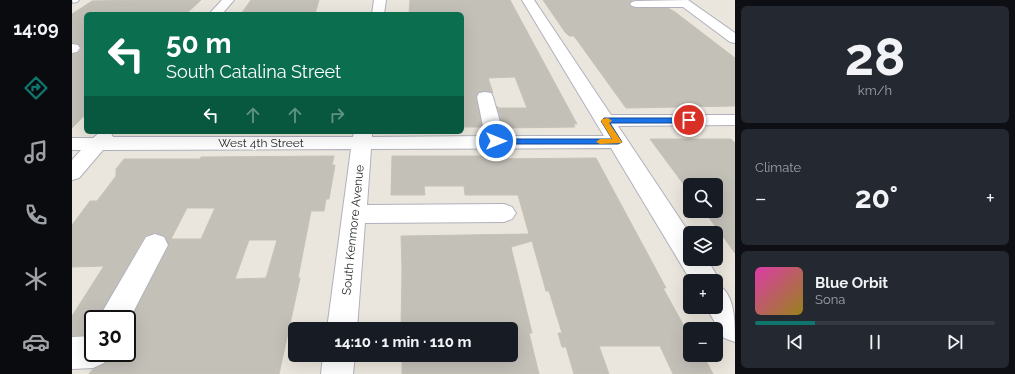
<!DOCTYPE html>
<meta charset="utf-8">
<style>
:root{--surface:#171b24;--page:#242831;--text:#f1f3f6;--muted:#9ea1a6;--line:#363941;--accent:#0f766e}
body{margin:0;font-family:Raleway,sans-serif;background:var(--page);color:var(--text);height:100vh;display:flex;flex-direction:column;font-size:15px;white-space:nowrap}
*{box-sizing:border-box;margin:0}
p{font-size:13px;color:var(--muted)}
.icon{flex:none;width:22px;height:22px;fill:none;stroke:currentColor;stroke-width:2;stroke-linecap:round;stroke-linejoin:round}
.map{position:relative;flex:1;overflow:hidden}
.panel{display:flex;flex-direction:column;gap:6px;padding:6px;background:#0d0f14;width:280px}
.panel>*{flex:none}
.guide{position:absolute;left:12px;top:12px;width:380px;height:122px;border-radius:6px;box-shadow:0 4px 16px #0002;background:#0b6e4f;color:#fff;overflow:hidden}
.fabs{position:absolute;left:611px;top:178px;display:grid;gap:8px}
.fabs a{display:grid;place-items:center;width:40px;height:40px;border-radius:6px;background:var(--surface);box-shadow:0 4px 16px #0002;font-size:20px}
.speed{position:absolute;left:12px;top:310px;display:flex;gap:8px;font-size:20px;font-weight:700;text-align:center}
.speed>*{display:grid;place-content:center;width:52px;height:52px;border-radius:50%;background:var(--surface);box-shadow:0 4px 16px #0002;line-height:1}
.speed .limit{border:2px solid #111;border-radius:6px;background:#fff;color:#111}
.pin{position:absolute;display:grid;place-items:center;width:34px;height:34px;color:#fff;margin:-17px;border:2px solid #fff;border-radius:50%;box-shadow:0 1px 4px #0007}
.me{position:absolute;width:44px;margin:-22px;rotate:90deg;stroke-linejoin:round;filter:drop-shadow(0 0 3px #0008)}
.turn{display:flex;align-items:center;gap:14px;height:84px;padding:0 16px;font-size:18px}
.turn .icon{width:52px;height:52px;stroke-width:2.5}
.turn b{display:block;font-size:28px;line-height:34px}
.lanes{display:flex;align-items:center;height:38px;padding:0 16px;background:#0003;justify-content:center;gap:20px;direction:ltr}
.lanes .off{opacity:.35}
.big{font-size:30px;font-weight:700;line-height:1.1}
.panel .card{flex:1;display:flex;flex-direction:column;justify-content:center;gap:6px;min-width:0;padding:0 14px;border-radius:6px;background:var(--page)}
.panel .dial{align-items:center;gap:0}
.dial b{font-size:52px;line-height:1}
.song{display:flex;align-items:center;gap:12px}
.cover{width:48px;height:48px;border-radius:6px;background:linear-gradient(135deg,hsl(320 70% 55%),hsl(50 70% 35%))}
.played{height:4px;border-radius:2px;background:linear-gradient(90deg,var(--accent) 25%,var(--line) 25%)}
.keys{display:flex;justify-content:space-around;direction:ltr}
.heat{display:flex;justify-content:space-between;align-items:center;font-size:22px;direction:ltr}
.trip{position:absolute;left:216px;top:322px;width:230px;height:40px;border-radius:6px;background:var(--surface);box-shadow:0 4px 16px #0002;font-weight:700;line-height:40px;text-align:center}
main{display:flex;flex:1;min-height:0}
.tabs{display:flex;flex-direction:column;width:72px;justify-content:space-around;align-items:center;background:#090b0e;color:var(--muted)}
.tabs .icon{width:28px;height:28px}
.tabs .on{color:var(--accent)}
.tabs b{font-size:18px;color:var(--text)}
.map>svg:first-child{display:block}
</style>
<main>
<nav class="tabs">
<b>14:09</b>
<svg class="icon on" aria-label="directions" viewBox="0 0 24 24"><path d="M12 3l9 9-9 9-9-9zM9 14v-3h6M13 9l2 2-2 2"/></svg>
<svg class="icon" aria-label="music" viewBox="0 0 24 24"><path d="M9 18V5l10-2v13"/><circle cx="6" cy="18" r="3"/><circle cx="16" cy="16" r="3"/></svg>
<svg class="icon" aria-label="phone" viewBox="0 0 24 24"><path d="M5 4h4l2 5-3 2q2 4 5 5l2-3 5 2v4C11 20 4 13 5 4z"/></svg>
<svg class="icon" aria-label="climate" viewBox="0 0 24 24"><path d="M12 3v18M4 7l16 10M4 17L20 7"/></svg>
<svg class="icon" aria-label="car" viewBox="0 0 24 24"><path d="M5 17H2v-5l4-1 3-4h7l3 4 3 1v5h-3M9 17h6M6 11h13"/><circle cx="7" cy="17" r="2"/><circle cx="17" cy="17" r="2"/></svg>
</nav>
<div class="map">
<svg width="663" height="374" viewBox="0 0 663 374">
<rect width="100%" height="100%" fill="#eae6dd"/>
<!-- building -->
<g fill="#c3c0b8" stroke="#c6c2b6" fill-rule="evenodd">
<polygon points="66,0 129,0 114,14 14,14 14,114 0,128 0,54 6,53 10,48 6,44 0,43 0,14 20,1"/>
<polygon points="179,0 247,0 243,14 169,14"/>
<polygon points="338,0 438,0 505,124 501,124 503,127 431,128 425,106 426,108 455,108 443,77 416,78 421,93 413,91 407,92 404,97 410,127 390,127 390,14 337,14"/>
<polygon points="471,0 561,0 556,4 560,7 596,8 603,12 663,58 663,106 554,108 502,36 497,36 493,32"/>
<polygon points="578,139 659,139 663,143 663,253 632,211 644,211 644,185 618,185 618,193"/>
<path d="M262,156L260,165H263L257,199H254L252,211H239L226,278H228L207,374H17L20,370L33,364L37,353H55V325L97,246L92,236L83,233L73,236L26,319H21V335L0,336V316L32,266L0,267V225L18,201H25L44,176V169L52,159H128L129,157ZM115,208H143L129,239H99ZM177,240H205L194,278L163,279Z"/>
<polygon points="320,156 419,156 420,159 524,158 594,288 591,288 618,337 618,355 631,355 641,374 601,374 588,346 527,346 537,374 502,374 494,347 490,347 486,333 490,333 477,291 474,291 460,241 439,247 460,333 457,333 467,374 330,374 330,355 439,355 439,329 329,329 330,270 329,236 457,234 446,195 393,195 392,186 352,186 353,195 319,195"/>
</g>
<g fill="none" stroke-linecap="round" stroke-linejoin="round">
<!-- minor casing -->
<g stroke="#b0b1bc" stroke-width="2">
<g id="minor">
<polygon points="0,0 7,0 5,2 1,3"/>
<polygon points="150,0 162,0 150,14 137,14"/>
<polygon points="302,0 314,0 312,14 300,14"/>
<path d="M450,0H462L539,115H663V125L546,126L618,234V259H635L648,281L646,285C663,294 663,321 663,342L652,338L634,307H644V281H619L539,148L299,149L295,205L432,204L440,207L444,213L440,219L432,222L293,223L285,329H255L279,149L31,150L7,178L0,180V160L9,150H0V138H21L28,132L39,133L41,137H281L282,132H300V137L413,136L405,97L407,93L413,92L419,93L421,97L432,136H532Z"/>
<polygon points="616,0 663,33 663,43 658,42 611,7 564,7 560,6 558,4 560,2 564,1"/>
<polygon points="0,44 6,45 8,48 5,52 0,53"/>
<polygon points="83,234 92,237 96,245 55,324 55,319 27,319 32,309 74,237"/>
<polygon points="21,336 21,353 36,353 32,363 21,368 0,369 0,337"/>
<polygon points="251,355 283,355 281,374 249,374"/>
</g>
</g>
<!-- minor -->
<use href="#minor" fill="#fff" fill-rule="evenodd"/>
</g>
<!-- route -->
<polygon fill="#1a73e8" stroke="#114b97" points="532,118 617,118 621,120 617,123 538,123 550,142 546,144 424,144 420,141 424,139 540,139 529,121"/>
<!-- slow -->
<polygon fill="#f59e0b" points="536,118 540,121 537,123 550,142 549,143 528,144 524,142 528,139 540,139 529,121 530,119"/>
<g text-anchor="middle" stroke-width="3" stroke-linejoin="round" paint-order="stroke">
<!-- street labels -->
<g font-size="12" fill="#2a2a2a" stroke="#fff">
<text x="189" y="147">West 4th Street</text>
<text transform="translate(281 230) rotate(-84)" y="4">South Kenmore Avenue</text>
</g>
</g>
</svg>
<div class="fabs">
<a><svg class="icon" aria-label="search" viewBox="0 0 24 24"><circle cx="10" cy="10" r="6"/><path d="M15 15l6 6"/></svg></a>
<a><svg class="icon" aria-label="layers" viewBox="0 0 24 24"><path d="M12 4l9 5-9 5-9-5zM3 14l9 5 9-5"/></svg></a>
<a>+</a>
<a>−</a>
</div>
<div class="speed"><div class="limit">30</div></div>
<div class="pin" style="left:617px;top:120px;background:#d93025"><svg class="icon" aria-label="arrive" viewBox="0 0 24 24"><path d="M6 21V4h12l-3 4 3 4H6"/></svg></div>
<svg class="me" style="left:424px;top:141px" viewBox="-20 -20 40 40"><circle r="17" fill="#1a73e8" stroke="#fff" stroke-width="3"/><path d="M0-11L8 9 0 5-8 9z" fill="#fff"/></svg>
<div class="trip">14:10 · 1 min · 110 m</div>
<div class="guide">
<div class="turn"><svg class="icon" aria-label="left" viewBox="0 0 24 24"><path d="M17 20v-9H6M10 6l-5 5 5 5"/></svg><div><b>50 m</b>South Catalina Street</div></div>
<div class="lanes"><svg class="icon" aria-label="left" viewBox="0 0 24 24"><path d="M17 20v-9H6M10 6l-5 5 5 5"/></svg><svg class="icon off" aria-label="ahead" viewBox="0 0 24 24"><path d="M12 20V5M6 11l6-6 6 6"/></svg><svg class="icon off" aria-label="ahead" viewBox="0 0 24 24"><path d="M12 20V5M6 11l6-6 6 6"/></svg><svg class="icon off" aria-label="right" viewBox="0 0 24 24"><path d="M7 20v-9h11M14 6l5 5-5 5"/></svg></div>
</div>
</div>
<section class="panel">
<div class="card dial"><b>28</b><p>km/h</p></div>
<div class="card"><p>Climate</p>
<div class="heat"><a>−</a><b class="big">20°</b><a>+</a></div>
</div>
<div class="card">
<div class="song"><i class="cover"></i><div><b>Blue Orbit</b><p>Sona</p></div></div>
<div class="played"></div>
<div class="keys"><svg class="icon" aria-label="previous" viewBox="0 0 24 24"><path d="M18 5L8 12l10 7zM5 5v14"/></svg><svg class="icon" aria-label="pause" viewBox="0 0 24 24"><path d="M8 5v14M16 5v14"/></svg><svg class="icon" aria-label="next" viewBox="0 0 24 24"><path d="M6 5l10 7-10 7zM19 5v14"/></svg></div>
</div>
</section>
</main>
